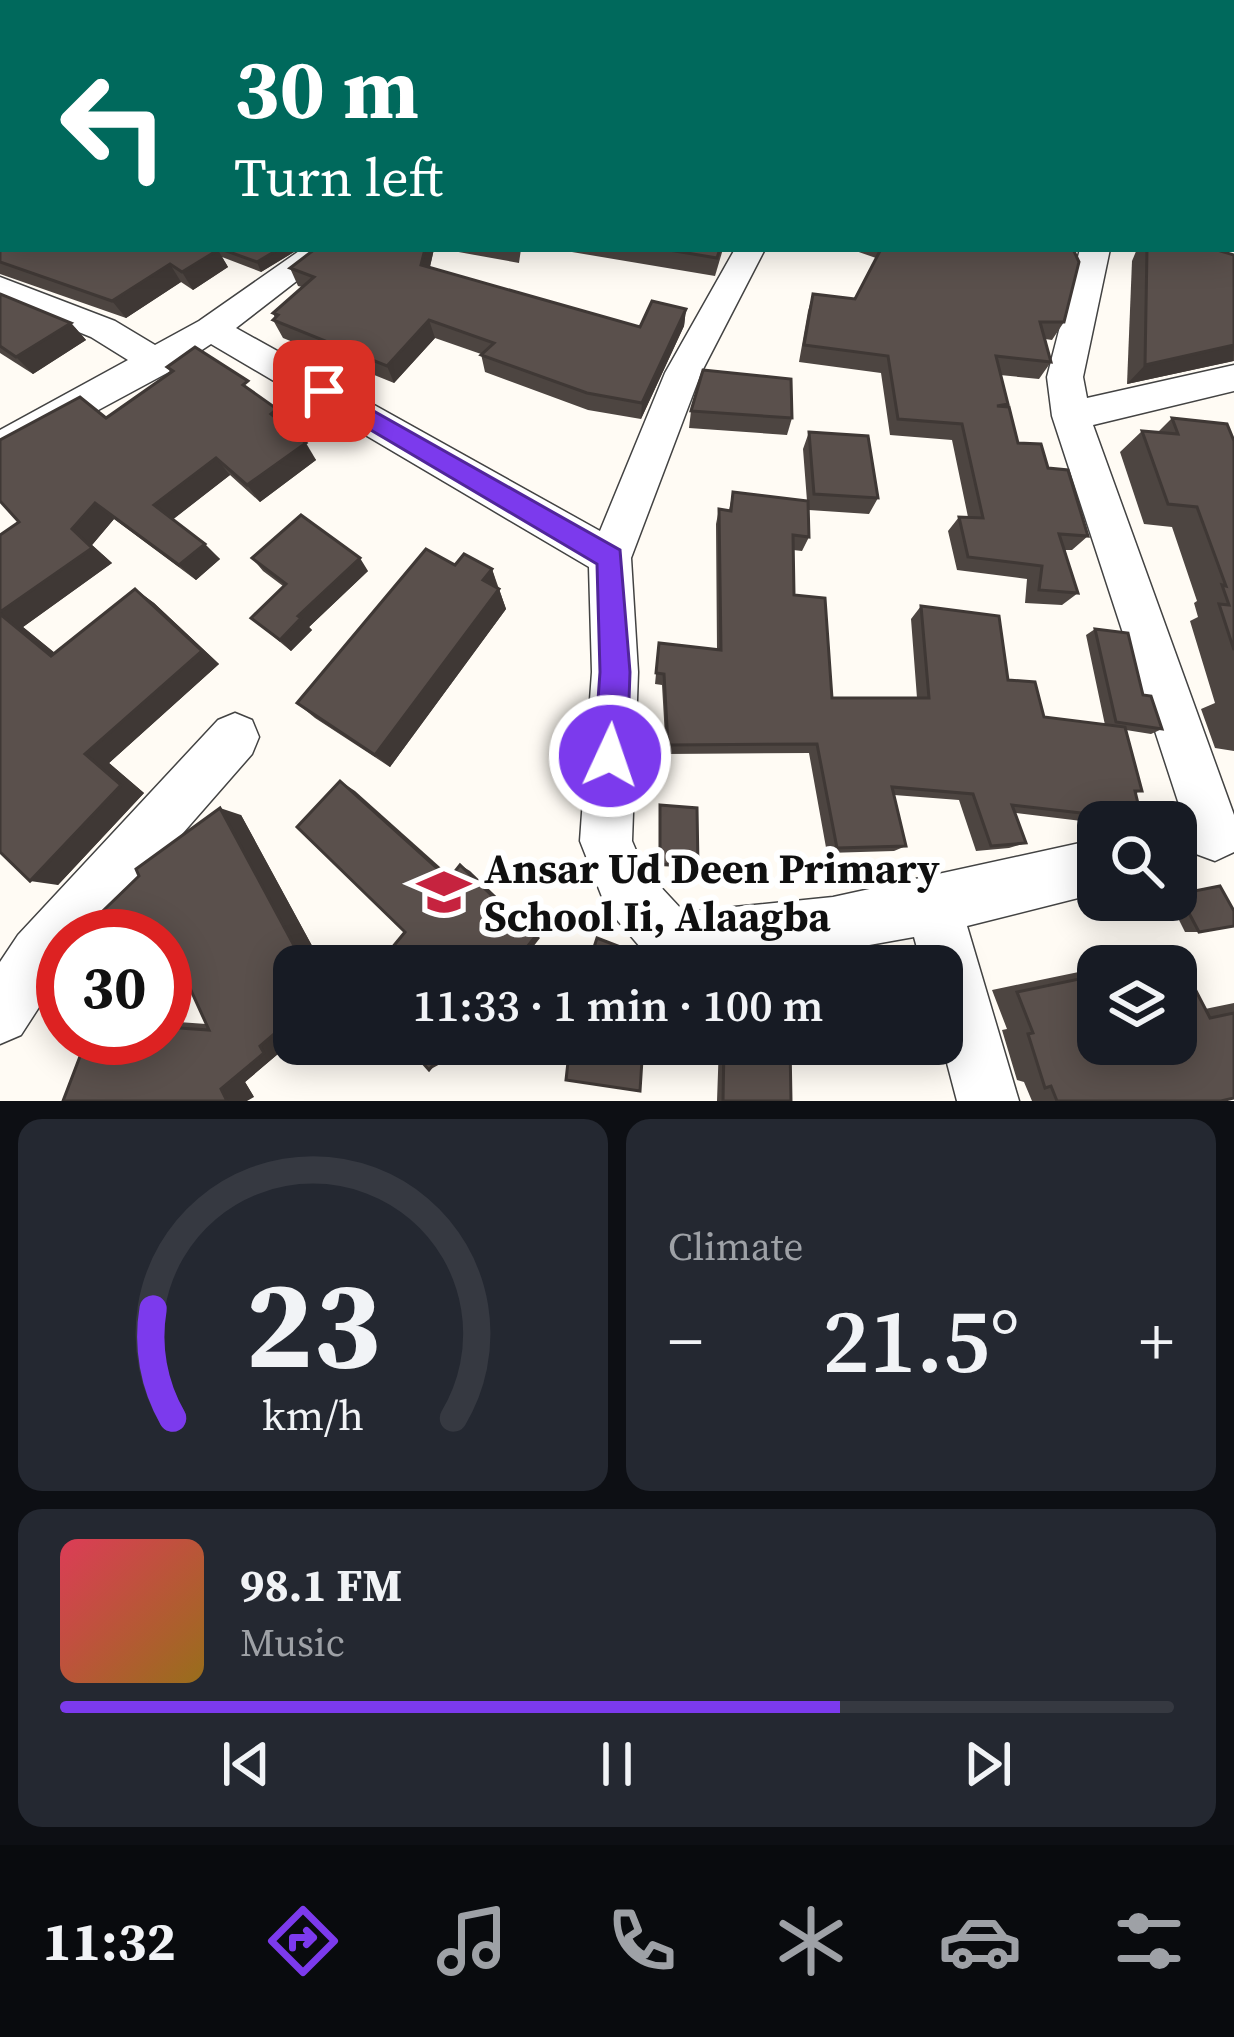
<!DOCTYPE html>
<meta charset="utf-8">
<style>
:root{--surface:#171b24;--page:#242831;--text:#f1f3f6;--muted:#9ea1a6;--line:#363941;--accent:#7c3aed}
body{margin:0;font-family:"Source Serif 4",serif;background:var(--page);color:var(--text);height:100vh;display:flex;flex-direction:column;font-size:45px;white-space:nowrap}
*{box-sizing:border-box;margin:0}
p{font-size:39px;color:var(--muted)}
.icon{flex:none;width:66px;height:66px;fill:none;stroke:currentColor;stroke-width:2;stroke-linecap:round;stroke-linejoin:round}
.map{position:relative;height:1101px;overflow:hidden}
.side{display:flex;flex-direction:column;gap:18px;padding:18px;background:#0d0f14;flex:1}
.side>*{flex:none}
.hud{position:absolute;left:0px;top:0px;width:1236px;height:252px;box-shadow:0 6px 30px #0003;background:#00695c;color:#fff;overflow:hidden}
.tools{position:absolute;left:1077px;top:801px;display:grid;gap:24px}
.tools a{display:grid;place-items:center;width:120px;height:120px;border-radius:24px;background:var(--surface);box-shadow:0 6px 30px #0003;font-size:60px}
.speed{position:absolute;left:36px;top:909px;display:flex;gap:24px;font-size:60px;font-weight:700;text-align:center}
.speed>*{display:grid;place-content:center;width:156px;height:156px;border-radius:50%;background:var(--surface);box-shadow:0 6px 30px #0003;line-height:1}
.speed .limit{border:18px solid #d22;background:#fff;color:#111}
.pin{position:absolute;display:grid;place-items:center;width:102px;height:102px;color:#fff;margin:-51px;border-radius:24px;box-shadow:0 6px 18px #0006}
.me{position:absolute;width:132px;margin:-66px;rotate:3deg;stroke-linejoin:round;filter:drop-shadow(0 0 9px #0008)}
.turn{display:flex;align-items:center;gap:42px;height:252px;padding:0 36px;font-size:54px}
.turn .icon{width:156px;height:156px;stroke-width:2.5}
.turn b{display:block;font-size:84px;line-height:102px}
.big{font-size:90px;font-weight:600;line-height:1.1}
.side .widget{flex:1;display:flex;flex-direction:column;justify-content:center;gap:18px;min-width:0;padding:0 42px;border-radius:24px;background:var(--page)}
.side .dial{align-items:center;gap:0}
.dial svg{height:312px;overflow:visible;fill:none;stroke:var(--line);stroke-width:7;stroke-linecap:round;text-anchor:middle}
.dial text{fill:var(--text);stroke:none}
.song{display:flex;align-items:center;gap:36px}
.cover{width:144px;height:144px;border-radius:18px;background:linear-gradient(135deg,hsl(350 70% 55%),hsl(40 70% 35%))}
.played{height:12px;border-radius:6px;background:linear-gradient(90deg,var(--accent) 70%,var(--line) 70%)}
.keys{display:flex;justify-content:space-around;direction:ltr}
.heat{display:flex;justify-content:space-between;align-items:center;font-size:66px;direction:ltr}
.side .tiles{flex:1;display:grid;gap:18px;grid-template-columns:1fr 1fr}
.widget:last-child{grid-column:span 2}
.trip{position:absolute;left:273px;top:945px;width:690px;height:120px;border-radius:24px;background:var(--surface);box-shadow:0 6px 30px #0003;font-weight:600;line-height:120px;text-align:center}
.menu{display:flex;height:192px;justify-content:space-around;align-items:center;background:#090b0e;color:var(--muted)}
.menu .icon{width:84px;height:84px}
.menu .on{color:var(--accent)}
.menu b{font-size:54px;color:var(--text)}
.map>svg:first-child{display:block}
</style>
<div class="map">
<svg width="1234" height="1101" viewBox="0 0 1234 1101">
<rect width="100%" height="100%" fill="#fffbf4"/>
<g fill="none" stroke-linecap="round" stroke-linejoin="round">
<!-- minor casing -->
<g stroke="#434343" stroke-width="3">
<g id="minor">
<polygon points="912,0 934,0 910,3"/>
<rect x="1180" y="0" width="22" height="3"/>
<polygon points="302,249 338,249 236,328 600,531 665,373 735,249 765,249 701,373 631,558 638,672 632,841 644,869 684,912 833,897 1098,839 1098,893 967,926 1019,1101 957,1101 942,1044 942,966 922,966 914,937 780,961 664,966 652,961 606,907 580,841 592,672 589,567 211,344 167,373 0,463 0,430 128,360 91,337 0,300 0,277 115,321 155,345 199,321"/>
<polygon points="1080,249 1110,249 1083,377 1087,398 1234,365 1234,391 1093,425 1234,815 1234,852 1215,861 1196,854 1189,835 1052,416 1047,377"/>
<polygon points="235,713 252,720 259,737 252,754 93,936 63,936 63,970 21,1035 0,1044 0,962 18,935 218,720"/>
</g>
</g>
<!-- minor -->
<use href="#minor" fill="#fff" fill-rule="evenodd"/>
</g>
<!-- wall -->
<g fill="#4d4541">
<polygon points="0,0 3,3 3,249 299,249 261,272 222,257 228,267 193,290 181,282 126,318 0,274"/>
<polygon points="315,249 434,249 430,267 640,327 686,309 684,326 641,419 588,410 485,372 481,354 435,338 394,383 283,338 273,320 275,318 273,313 302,287 298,286 290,268"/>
<polygon points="442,249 521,249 519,263"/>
<polygon points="554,249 723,249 715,276"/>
<polygon points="850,249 1073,249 1064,322 1052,340 1045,339 1051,362 1039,379 1000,375 1008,404 1006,407 1018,443 1048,468 1088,536 1072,550 1064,550 1078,593 1062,605 1025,603 1027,579 957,570 948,531 959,517 968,517 952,440 890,435 881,373 799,362 808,311 813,294 855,299 876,258"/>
<polygon points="1137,249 1214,249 1234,255 1234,361 1127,384 1132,261"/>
<polygon points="0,294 71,323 86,340 33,374 0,353"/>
<polygon points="167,367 258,395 289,427 316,460 260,502 230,475 173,519 220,559 196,580 114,519 92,545 112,563 23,627 55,653 135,589 154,603 219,664 109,763 144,793 58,885 0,852 19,522 106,418 171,373"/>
<polygon points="691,411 792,418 787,435 689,428"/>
<polygon points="1172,418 1234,441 1234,751 1215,748 1201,709 1215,703 1190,621 1198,617 1194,603 1197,601 1172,527 1144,524 1120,452 1142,431 1158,432"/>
<polygon points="809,432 878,498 869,514 809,510 809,537 802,551 793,550 794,595 832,698 917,698 911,619 921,606 1008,680 1044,717 1105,725 1086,635 1095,629 1143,695 1162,729 1151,734 1126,730 1142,791 1135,793 1142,820 1133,822 1098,823 1015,813 1026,843 1009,848 976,851 959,800 894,795 906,846 894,851 827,853 809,753 666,754 662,685 655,684 659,643 717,650 716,524 719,509 729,510 733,492 807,501 803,449"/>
<polygon points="252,558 368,571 309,627 312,630 291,651 251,618 283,586 263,571"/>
<polygon points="455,565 492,569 506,609 390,767 315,718 297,703"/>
<polygon points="660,805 698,866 696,868 659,866"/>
<polygon points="241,815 323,966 294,966 281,1041 285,1048 245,1082 254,1097 165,1038 165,1021 206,1024 177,961 165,973"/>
<polygon points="1220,886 1199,932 1185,932 1169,900 1176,900 1176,893"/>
<polygon points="1145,958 1179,958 1205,1009 1234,1003 1234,1098 1221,1101 1032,1101 1024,1082 1017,1080 1002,1030 1007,1029 992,990 1098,968 1098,1044 1176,966 1108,966"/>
<polygon points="719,1044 903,1044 790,1044 791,1101 717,1101"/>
</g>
<!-- shaded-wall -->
<g fill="#3f3835">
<polygon points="279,249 299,249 261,272 257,262"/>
<polygon points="425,249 434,249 426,283 421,265"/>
<polygon points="218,250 228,267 193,290 182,272"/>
<polygon points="170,264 181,282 126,318 112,301"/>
<polygon points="686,309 684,326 641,419 642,403"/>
<polygon points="429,320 435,338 394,383 387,366"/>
<polygon points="71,323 86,340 33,374 16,357"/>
<polygon points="1234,345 1233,361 1127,384 1145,365"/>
<polygon points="277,409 289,427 282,432 271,414"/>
<polygon points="306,443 316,460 260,502 247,485"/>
<polygon points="216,458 230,475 171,521 154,505"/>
<polygon points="95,503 114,519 92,545 112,563 23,627 74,669 51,656 0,614 0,612"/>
<polygon points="205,544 220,559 196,580 179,565"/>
<polygon points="360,558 368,571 309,627 312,630 291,651 280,640 298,616"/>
<polygon points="492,569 498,589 483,580"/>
<polygon points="135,589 154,603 219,664 109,763 144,793 58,885 30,881 85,754"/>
<polygon points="499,589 506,609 390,767 375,755"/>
<polygon points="340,781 355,791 459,884 449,879"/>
<polygon points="220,808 241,815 323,966 305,966"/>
<polygon points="460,865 470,871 540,938 518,966 512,966"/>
<polygon points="169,942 194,943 165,973 165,946"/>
<polygon points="294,1017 294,1030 281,1041 285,1048 245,1082 254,1097 247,1101 227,1101 221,1089 260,1046"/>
<polygon points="450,1044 457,1044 442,1063 429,1070"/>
</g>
<!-- building -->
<g fill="#5a504c" stroke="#3f3835" stroke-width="3">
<polygon points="0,0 795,0 809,3 3,3 3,249 218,250 182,272 170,264 112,301 0,262"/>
<polygon points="930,0 1179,0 1176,3 929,3"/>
<polygon points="1234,29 1234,203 1233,203"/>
<polygon points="221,249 279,249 257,262"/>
<polygon points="315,249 425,249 421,265 640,327 652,301 686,309 642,403 587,393 481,355 494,343 429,320 387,366 273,320 278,315 273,313 314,277 290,268"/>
<polygon points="663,249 720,249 717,258"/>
<polygon points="881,249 1073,249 1079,262 1064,322 1040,322 1051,362 996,356 1008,404 997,406 1009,407 1018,443 1041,444 1048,468 1068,470 1088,536 1059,534 1078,593 1039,590 1042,566 968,557 959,517 983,518 962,424 898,419 888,356 804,345 813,294 855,299"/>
<polygon points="1147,249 1214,249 1234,255 1234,345 1145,365"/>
<polygon points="0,294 71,323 16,357 0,346"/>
<polygon points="195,347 248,381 243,385 277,409 271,414 306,443 247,485 216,458 154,505 205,544 179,565 95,503 72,529 92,548 0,612 0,535 19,522 0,501 0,440 80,397 106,418 173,371 167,367"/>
<polygon points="703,370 791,379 792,418 691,411"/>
<polygon points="1172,418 1227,424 1234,441 1234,650 1219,604 1229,605 1222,585 1226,586 1197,507 1168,504 1142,431 1178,434"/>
<polygon points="809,432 868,436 878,498 814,494"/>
<polygon points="733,492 808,501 809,537 793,535 794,595 825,598 832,698 929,698 921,606 999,616 1008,680 1035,682 1044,717 1125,727 1142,791 1135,791 1142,820 1012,805 1026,843 991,846 973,794 892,787 906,846 837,848 817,744 668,745 664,674 656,673 659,643 721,650 719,509 731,511"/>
<polygon points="301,515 360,558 298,616 301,618 280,640 251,618 286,584 252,558"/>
<polygon points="426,549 455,565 464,554 492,569 483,580 499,589 375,755 297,703"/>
<polygon points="135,589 202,651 85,754 121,785 30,881 0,852 0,614 51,656"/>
<polygon points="1095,629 1128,633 1143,695 1151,696 1162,729 1116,722"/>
<polygon points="340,781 449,879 460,865 535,937 512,966 377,966 405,932 297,827"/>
<polygon points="660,805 697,808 698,866 660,864"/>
<polygon points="220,808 305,966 294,966 294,1017 260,1046 264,1053 221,1089 227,1101 63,1101 87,1038 165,1038 165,1027 209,1030 169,942 165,946 165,936 77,936 139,876 136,869"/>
<polygon points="1220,886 1234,911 1234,926 1199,932 1179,894"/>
<polygon points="597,938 628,950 623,966 588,966"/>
<polygon points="63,950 63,975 52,960"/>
<polygon points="1179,958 1210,1018 1234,1013 1234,1098 1221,1101 1057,1101 1051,1086 1045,1088 1028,1034 1033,1033 1017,992 1098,975 1098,1044 1176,1044 1176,966 1141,966"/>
<polygon points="862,960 886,966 813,966 812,961"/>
<polygon points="406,1044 450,1044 429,1070"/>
<polygon points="570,1044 643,1044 640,1091 566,1080"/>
<polygon points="724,1044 903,1044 903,1045 790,1044 791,1101 723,1101"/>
</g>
<!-- route -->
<polygon fill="#7c3aed" stroke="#51269a" stroke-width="3" points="324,383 620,550 630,672 627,756 622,768 610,772 599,768 594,756 600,672 597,564 315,397 312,391"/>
<!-- icons -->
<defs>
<g id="school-bare" transform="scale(4.14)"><path d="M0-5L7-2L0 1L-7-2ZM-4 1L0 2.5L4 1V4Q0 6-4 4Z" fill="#c6233f" stroke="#fff" stroke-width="2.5" paint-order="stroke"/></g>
</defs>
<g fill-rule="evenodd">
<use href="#school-bare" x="444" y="892"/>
</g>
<g text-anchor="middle" stroke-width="12" stroke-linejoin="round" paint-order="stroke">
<!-- near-poi labels -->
<g font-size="42" font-weight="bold" fill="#101010" stroke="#fff" text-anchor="start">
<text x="484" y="883">Ansar Ud Deen Primary<tspan x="484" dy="48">School Ii, Alaagba</tspan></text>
</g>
</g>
</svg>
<div class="tools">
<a><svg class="icon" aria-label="search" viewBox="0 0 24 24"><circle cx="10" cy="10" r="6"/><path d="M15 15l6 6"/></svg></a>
<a><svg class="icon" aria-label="layers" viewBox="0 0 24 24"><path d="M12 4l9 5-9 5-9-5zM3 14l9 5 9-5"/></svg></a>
</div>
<div class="speed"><div class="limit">30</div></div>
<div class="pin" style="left:324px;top:391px;background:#d93025"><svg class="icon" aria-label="arrive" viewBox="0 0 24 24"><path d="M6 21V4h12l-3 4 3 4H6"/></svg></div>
<svg class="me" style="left:610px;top:756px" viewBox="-20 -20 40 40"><circle r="17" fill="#7c3aed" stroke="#fff" stroke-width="3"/><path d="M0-11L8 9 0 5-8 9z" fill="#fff"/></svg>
<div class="trip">11:33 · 1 min · 100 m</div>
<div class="hud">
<div class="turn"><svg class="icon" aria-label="left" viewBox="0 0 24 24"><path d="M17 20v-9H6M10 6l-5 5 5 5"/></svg><div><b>30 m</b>Turn left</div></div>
</div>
</div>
<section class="side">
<div class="tiles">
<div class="widget dial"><svg viewBox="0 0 100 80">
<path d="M14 69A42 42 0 1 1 86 69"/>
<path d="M14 69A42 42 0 0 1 9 41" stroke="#7c3aed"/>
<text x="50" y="56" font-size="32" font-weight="700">23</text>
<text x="50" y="72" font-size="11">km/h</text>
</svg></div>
<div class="widget"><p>Climate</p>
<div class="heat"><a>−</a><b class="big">21.5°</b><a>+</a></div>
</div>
<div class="widget">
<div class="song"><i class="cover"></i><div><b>98.1 FM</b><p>Music</p></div></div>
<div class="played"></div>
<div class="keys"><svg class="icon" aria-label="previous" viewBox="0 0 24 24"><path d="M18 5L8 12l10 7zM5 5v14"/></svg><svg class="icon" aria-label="pause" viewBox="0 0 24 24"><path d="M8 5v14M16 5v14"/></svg><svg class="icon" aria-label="next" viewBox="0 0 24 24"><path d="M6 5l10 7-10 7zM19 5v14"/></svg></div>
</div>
</div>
</section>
<nav class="menu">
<b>11:32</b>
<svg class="icon on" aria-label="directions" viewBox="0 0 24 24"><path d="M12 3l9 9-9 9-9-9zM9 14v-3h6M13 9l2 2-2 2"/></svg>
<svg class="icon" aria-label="music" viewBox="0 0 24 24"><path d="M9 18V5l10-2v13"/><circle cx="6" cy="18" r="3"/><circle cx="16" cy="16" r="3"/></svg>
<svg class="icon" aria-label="phone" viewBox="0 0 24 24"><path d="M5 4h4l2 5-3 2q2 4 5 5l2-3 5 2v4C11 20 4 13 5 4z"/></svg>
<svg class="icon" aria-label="climate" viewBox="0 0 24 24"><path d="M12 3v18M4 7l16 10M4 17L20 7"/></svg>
<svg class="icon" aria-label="car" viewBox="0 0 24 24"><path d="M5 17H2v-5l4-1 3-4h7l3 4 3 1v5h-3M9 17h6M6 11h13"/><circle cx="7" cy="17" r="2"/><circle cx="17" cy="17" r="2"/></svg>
<svg class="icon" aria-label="filters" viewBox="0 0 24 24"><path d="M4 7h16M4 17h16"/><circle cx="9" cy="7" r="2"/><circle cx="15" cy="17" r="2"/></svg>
</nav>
